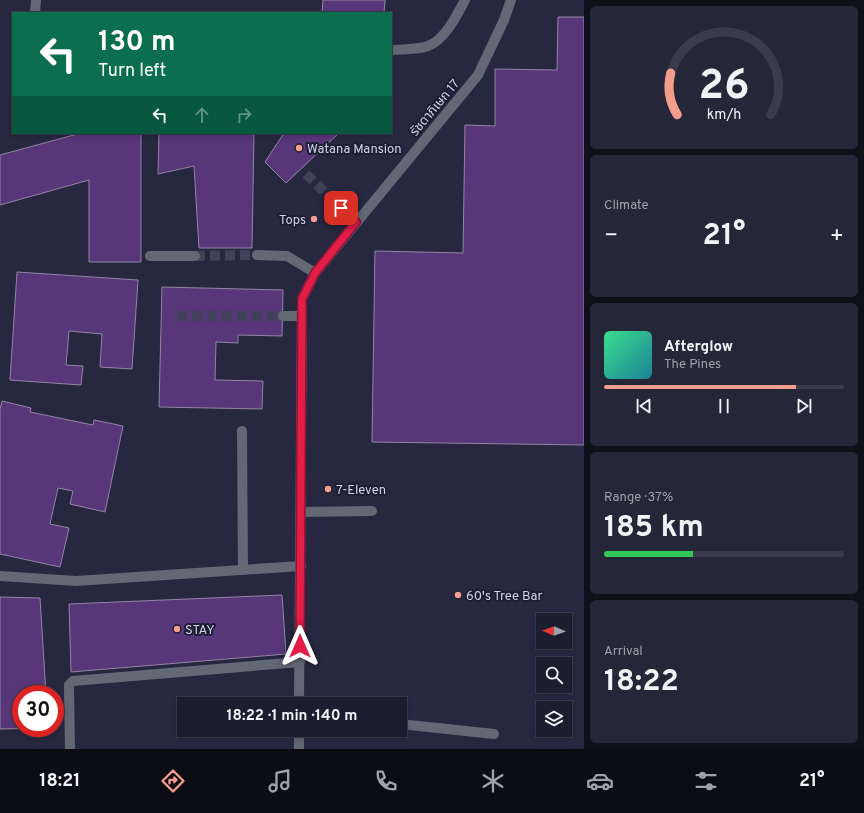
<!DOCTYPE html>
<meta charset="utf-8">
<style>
:root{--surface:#1d1d30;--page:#252638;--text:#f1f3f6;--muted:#a0a2ab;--line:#3b3b4c;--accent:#f49d8d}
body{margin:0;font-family:Overpass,"Noto Sans Thai",sans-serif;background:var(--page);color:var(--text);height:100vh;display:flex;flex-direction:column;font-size:15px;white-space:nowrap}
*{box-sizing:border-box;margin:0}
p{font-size:13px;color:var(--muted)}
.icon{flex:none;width:22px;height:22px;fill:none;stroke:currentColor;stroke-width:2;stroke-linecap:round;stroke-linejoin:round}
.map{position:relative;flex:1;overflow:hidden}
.drawer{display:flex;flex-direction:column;gap:6px;padding:6px;background:#10101a;width:280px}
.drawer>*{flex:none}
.hud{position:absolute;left:12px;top:12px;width:380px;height:122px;border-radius:0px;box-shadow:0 2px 6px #0003,0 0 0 1px var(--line);background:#0b6e4f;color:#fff;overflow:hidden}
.needle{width:26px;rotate:272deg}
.fabs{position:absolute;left:536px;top:613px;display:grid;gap:8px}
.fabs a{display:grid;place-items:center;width:36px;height:36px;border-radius:0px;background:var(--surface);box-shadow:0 2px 6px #0003,0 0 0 1px var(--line);font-size:20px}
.speed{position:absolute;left:12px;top:685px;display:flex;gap:8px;font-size:20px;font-weight:700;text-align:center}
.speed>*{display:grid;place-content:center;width:52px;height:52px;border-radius:50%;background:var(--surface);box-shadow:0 2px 6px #0003,0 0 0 1px var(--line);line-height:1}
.speed .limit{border:6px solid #d22;background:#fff;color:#111}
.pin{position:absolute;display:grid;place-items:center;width:34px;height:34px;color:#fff;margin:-17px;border-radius:8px;box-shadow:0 2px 6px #0006}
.me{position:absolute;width:44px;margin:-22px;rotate:0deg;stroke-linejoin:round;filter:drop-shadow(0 0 3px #0008)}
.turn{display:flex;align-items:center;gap:14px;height:84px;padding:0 20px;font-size:18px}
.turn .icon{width:52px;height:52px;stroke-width:2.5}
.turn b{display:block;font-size:28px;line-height:34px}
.lanes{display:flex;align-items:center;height:38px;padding:0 20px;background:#0003;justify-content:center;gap:20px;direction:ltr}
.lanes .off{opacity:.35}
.big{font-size:30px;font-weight:700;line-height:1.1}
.drawer .card{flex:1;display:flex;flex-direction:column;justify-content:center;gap:6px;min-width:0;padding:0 14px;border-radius:6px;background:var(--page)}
.drawer .dial{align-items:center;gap:0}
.dial svg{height:104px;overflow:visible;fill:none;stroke:var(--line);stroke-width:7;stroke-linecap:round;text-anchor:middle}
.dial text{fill:var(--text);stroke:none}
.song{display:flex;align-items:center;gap:12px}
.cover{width:48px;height:48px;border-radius:6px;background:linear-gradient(135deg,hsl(150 70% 55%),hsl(190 70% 35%))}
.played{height:4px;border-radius:2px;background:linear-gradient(90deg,var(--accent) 80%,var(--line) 80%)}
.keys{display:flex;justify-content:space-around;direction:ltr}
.heat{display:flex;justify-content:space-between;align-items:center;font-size:22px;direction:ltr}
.charge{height:6px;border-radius:3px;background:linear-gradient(90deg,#34c759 37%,var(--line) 0)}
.trip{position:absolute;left:177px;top:697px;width:230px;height:40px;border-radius:0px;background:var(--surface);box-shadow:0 2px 6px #0003,0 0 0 1px var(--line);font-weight:700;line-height:40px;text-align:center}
.menu{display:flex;height:64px;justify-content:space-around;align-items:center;background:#0c0c13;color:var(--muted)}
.menu .icon{width:28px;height:28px}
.menu .on{color:var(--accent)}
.menu b{font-size:18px;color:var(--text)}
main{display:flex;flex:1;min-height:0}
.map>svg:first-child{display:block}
</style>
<main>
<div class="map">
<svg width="584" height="749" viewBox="0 0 584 749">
<rect width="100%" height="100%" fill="#272740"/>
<!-- building -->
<g fill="#58367a" stroke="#9386a4">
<polygon points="323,0 385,0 384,13 322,13"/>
<polygon points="558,17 584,17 584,445 372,442 375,251 463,253 465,125 495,126 495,69 557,70"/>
<polygon points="81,133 141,133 141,262 89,262 89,180 0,205 0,155"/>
<polygon points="159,133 254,133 252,248 199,248 194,166 158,174"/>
<polygon points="284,133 339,133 286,183 265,162"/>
<polygon points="17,272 138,280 132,369 100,367 102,334 69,331 66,365 83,366 81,385 10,380"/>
<polygon points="162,287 283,290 282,336 238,335 238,343 216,342 215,380 263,381 262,409 159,407"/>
<polygon points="2,401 31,408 30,412 93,425 94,420 123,426 105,512 70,504 73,491 58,488 50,524 69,528 60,567 0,554 0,409"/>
<polygon points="282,595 286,654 71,672 69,604"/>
<polygon points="0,597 40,598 46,694 21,694 21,728 48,728 0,729"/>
</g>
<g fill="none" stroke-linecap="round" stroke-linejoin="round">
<!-- minor-tunnel -->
<g stroke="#414159" stroke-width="10" stroke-dasharray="10 5" stroke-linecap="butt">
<polyline points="306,174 341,208"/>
<polyline points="195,256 257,255"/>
<polyline points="177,316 283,316"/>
</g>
<!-- minor -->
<g stroke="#626975" stroke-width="10">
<polyline points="35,13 36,0"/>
<path d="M391,50C403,49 417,50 428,46C445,40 457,15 465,0"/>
<polyline points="341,208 356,223"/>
<polyline points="257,255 287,256 315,273"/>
<polyline points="150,256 195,256"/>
<polyline points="283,316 302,316"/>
<polyline points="242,431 243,570"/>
<polyline points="301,512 372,511"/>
<polyline points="0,576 76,581 301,566"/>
<polyline points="299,704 302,299 315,273 478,75 504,20 511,0"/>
<polyline points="400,724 494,734"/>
<polyline points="70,749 69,689 69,685 73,681 300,662"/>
<polyline points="299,749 299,730"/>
</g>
</g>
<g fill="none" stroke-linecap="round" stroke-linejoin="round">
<!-- route casing -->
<g stroke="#92132f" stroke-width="10">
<polyline id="route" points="300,646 302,299 315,273 356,222 341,208"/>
</g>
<!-- route -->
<use href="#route" stroke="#e11d48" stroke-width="7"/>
</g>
<!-- markers -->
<g fill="#f49d8d" stroke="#1e1d36" stroke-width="1.5">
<circle cx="299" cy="148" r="4"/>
<circle cx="314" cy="219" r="4"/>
<circle cx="328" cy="489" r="4"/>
<circle cx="458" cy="595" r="4"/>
<circle cx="177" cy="629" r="4"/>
</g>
<g text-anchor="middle" stroke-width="4" stroke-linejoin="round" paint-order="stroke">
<!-- street labels -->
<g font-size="13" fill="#d3d4e5" stroke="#1e1d36">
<text transform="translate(434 107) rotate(-50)" y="5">รัชดาภิเษก 17</text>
</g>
<!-- poi labels -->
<g font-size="13" fill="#d3d4e5" stroke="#1e1d36" text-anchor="start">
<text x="307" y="153">Watana Mansion</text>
<text x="306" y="224" text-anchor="end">Tops</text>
<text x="336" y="494">7-Eleven</text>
<text x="466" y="600">60's Tree Bar</text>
<text x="185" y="634">STAY</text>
</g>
</g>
</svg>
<div class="fabs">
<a><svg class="needle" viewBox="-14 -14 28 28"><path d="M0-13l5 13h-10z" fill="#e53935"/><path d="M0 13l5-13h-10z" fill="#a0a2ab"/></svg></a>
<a><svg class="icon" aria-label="search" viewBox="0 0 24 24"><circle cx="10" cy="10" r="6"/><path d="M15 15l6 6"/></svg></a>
<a><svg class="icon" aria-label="layers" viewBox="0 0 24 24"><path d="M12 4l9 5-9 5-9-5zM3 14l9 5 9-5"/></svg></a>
</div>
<div class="speed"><div class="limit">30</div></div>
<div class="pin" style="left:341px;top:208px;background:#d93025"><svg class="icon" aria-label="arrive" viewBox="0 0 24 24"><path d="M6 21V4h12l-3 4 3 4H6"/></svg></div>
<svg class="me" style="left:300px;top:646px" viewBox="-20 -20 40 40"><path d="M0-17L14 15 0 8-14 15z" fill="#e11d48" stroke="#fff" stroke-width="4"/></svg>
<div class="trip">18:22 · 1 min · 140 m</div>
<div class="hud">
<div class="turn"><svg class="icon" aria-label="left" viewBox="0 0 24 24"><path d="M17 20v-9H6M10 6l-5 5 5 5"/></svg><div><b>130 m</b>Turn left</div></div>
<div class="lanes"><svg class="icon" aria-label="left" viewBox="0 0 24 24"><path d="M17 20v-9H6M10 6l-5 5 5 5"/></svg><svg class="icon off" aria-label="ahead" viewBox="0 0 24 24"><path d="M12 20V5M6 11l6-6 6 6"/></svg><svg class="icon off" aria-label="right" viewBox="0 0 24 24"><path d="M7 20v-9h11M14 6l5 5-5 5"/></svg></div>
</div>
</div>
<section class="drawer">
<div class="card dial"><svg viewBox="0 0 100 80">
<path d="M14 69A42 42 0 1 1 86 69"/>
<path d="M14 69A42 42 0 0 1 9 37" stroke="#f49d8d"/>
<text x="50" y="56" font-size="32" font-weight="700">26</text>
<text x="50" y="72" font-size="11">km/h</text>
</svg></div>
<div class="card"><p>Climate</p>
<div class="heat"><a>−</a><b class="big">21°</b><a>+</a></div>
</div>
<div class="card">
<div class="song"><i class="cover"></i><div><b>Afterglow</b><p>The Pines</p></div></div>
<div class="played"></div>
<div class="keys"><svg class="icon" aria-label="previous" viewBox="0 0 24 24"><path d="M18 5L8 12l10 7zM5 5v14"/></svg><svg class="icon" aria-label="pause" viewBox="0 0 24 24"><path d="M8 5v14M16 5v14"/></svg><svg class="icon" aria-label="next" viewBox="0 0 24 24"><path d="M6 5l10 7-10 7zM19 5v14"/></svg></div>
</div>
<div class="card"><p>Range · 37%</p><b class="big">185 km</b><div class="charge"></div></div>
<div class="card"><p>Arrival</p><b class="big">18:22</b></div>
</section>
</main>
<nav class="menu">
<b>18:21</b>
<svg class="icon on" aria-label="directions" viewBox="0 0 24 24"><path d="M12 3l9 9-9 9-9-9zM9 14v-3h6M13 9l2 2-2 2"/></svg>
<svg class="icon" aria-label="music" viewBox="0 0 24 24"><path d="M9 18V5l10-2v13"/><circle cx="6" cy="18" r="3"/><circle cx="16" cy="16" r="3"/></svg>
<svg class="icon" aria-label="phone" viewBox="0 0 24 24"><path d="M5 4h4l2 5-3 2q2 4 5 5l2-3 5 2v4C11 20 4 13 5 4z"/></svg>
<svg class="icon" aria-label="climate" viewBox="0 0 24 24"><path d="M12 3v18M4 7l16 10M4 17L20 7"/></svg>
<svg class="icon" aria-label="car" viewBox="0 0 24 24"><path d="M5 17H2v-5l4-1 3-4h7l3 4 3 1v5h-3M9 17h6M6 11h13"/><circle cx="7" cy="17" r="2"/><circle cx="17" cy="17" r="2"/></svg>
<svg class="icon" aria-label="filters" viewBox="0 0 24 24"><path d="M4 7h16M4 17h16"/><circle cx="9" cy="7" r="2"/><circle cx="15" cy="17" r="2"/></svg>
<b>21°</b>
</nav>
